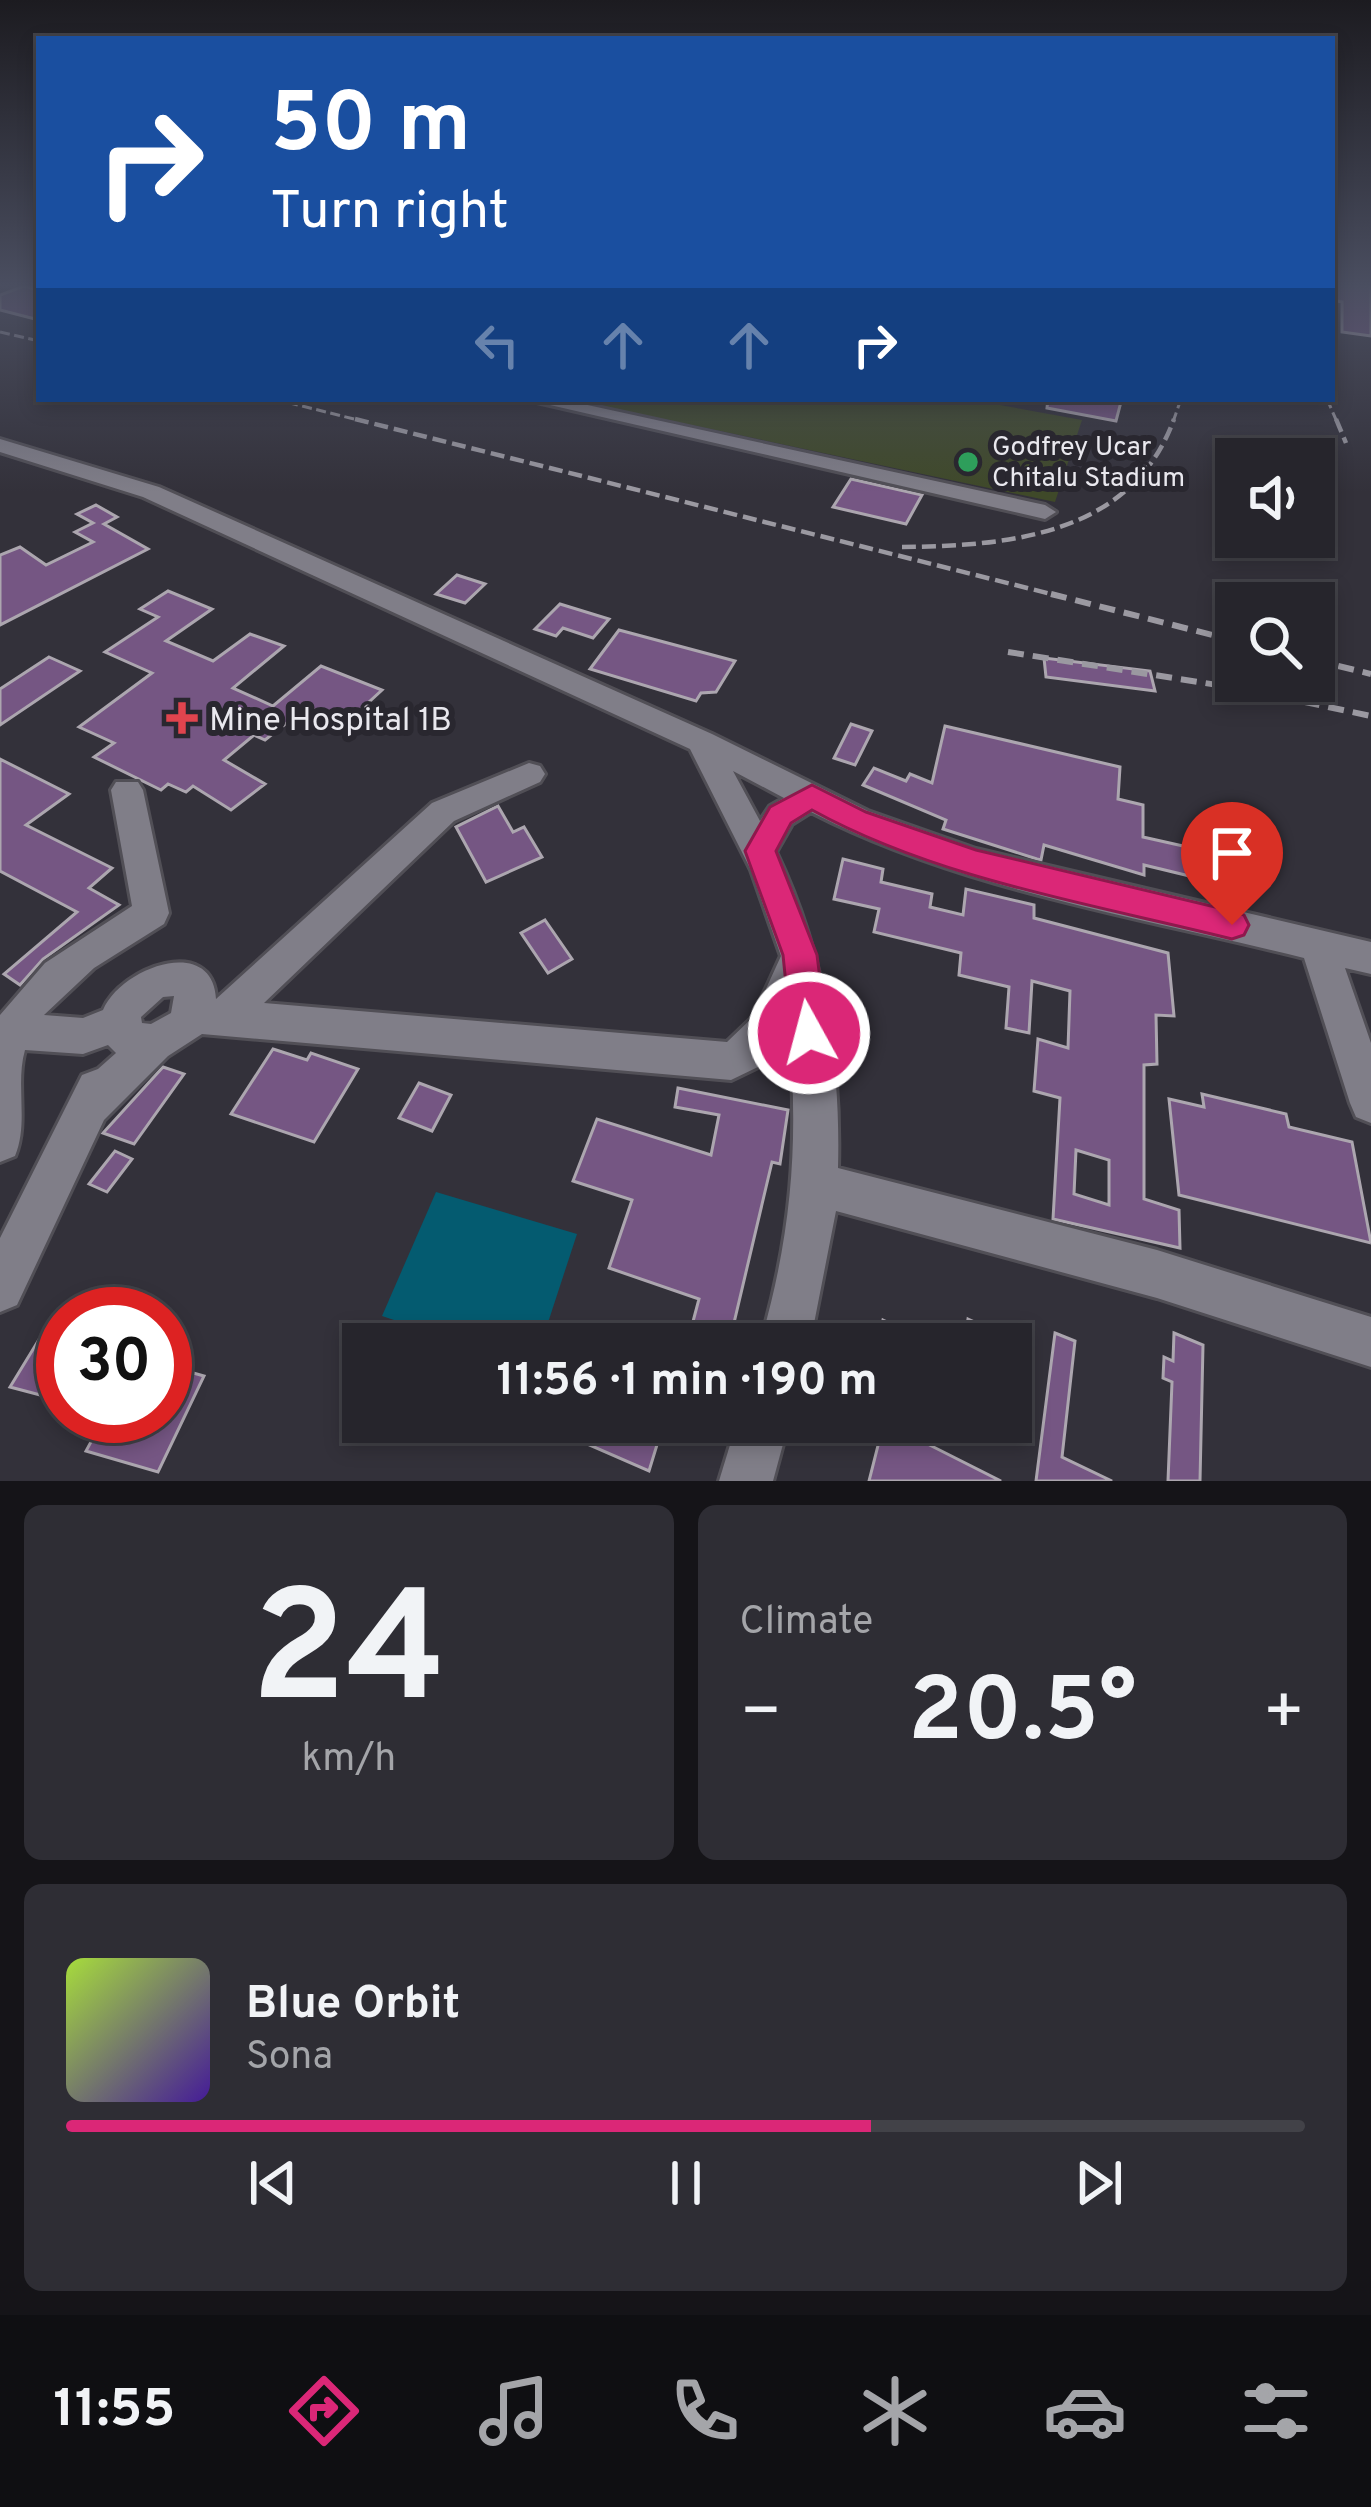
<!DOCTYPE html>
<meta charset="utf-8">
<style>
:root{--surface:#26252c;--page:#2e2d34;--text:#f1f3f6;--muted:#a4a5a9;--line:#424248;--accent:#db2777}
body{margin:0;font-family:Overpass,sans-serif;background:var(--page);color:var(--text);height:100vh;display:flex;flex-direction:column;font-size:45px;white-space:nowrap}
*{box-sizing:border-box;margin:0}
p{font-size:39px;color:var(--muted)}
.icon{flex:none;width:66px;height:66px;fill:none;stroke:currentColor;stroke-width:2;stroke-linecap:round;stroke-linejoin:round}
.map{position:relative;height:1481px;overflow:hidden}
.panel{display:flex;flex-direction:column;gap:24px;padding:24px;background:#151418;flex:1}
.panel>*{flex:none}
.hud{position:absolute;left:36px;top:36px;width:1299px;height:366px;border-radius:0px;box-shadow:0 6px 18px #0003,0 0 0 3px var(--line);background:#1a4fa0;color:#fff;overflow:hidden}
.fabs{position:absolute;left:1215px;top:438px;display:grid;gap:24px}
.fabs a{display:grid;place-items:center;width:120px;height:120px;border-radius:0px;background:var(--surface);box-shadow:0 6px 18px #0003,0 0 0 3px var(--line);font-size:60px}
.speed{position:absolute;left:36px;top:1287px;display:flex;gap:24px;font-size:60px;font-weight:700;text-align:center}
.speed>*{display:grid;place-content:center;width:156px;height:156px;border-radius:50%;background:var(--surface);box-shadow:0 6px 18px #0003,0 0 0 3px var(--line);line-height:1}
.speed .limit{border:18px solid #d22;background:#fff;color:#111}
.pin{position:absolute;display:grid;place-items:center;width:102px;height:102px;color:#fff;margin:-123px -51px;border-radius:50% 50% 50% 0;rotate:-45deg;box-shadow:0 0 12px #0007}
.pin .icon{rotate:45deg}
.me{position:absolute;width:132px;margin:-66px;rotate:353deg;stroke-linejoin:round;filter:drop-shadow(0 0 9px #0008)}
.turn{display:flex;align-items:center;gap:42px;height:252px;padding:0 36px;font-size:54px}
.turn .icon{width:156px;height:156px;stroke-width:2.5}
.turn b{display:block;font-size:84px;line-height:102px}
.lanes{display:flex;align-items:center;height:114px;padding:0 36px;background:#0003;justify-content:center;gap:60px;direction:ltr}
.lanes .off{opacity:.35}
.big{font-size:90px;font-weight:700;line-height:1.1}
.panel .tile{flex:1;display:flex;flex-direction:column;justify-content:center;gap:18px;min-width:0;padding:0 42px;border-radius:18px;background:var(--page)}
.panel .dial{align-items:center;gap:0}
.dial b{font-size:156px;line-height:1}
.song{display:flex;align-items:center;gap:36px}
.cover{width:144px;height:144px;border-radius:18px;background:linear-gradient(135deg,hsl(80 70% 55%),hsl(260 70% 35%))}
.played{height:12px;border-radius:6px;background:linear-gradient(90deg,var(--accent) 65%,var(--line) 65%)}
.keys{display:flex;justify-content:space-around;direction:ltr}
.heat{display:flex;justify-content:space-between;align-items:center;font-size:66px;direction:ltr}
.panel .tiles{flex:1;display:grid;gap:24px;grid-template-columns:1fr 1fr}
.tile:last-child{grid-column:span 2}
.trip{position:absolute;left:342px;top:1323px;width:690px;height:120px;border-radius:0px;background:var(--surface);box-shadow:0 6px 18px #0003,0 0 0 3px var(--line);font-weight:700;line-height:120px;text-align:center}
.dock{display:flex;height:192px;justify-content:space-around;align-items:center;background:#0f0f12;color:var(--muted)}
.dock .icon{width:84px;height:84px}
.dock .active{color:var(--accent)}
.dock b{font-size:54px;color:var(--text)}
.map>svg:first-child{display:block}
</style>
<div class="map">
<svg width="1371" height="1481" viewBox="0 0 1371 1481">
<rect width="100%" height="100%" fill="#33313a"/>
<!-- green -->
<polygon fill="#3f4929" points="610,399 1001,399 1000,405 1082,420 1055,502 602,406"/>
<!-- water -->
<polygon fill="#045b70" points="436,1192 577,1234 541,1344 466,1344 382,1316"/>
<!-- building -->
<g fill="#755683" stroke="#aca6af" stroke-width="3" fill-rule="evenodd">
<polygon points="1332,284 1371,284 1371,336 1342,332 1342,302 1332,300"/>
<polygon points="24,286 39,290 39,320 0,310 0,295"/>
<polygon points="1048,399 1106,399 1121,402 1116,421 1047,408"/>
<polygon points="851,479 922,495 906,524 833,507"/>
<polygon points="96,505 117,517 104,524 148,549 0,625 0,555 20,547 46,565 93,542 75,532 93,523 77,514"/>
<polygon points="457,575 485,584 465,603 436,594"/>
<polygon points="168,591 212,609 166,641 213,661 250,634 284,646 233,688 273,706 321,666 382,690 346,723 307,707 265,740 254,735 224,760 265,784 231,810 193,786 186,792 168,784 161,790 94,757 114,743 79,727 152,673 105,652 158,617 140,609"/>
<polygon points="560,604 609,619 593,638 563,628 556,636 535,629"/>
<polygon points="619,630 735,661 716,692 701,693 696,701 590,669"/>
<polygon points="49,657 80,671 0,725 0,689"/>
<polygon points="1044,658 1150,671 1155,691 1046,677"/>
<polygon points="851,724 872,731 855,765 834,758"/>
<polygon points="945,726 1120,767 1118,799 1143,805 1143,837 1201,850 1202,859 1236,867 1239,888 1144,865 1144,875 1044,845 1041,860 1037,859 943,829 946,820 863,785 874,768 906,781 910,774 932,783"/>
<polygon points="0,759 69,794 26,825 112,868 89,888 119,905 43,959 20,985 4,974 77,912 0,871"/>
<polygon points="498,806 513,832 524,827 542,857 486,882 456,827"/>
<path d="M843,859L883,869L881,882L932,894L930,907L963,915L966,889L1034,905V918L1168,953L1174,1016L1156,1015L1157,1064L1144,1065V1199L1179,1210L1180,1248L1053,1219L1060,1098L1034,1091L1038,1039L1068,1048L1070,991L1032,981L1029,1033L1006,1028L1009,987L959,975L961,953L874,932L879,909L834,899ZM1076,1150L1109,1160V1205L1074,1194Z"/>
<polygon points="545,920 572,959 548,973 521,933"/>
<polygon points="273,1049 307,1060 311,1053 358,1069 314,1142 231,1114"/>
<polygon points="163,1067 184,1074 134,1144 103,1133"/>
<polygon points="419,1083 451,1095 432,1131 399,1118"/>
<polygon points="678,1088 788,1110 780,1164 772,1162 729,1344 687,1344 699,1299 609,1268 632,1200 573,1181 597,1119 711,1155 719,1115 675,1107"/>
<polygon points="1202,1094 1286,1114 1289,1127 1352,1142 1371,1243 1179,1195 1169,1099 1204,1107"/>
<polygon points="115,1151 132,1159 107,1192 89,1184"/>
<polygon points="968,1319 1024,1344 964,1344"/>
<polygon points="883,1320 936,1344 878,1344"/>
<polygon points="43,1333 63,1338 63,1401 10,1387"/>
<polygon points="1055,1333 1075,1341 1062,1457 1112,1481 1036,1481"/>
<polygon points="1174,1333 1203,1345 1200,1481 1168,1481 1172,1382 1163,1378 1164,1357 1173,1361"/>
<polygon points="165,1365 204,1376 158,1472 86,1451 105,1416 165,1416"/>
<polygon points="595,1422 618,1429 620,1422 664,1422 649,1471 587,1444"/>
<polygon points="884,1422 1001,1481 869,1481"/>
</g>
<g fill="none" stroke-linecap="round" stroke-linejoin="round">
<!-- minor casing -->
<g stroke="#514f56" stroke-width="6">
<g id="minor">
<polygon points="524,399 560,399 1045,505 1056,512 1045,519"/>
<path d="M0,439L159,487L712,734L868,811L976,849L1371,942V974L1345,968L1371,1043V1123L1356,1117L1350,1103L1304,958C1141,917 963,890 811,812L792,824L776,852C823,950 841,1059 838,1168L1157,1250L1371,1317V1367L1157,1298L836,1211L810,1344H760C792,1233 799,1143 789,1029L760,1066L731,1080L202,1034L168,1056L104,1120L17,1305L0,1312V1238L82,1075L98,1069L116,1053L108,1045L83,1054L25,1050C15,1085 29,1122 15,1156L0,1162V1015L45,963L132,906L111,790L116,782H138L143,790L169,913L164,924L94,968L44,1015L83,1018L103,1010C121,967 213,934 216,999L432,803L529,763L540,766L545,774L540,782L454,821L264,1003L727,1042L753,1017L781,956L751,870L690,749L143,497L0,452ZM733,771L784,798L770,806L760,821ZM174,996L171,1013L151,1024L142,1023L141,1017L163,997Z"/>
<polygon points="737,1422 789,1422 773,1481 719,1481"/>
</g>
</g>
<!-- minor -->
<use href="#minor" fill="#807e88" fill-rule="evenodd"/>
<!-- rail-far2 -->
<g stroke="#9b99a1" stroke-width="3" stroke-dasharray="10 4.5" stroke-linecap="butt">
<polyline points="0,332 39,341"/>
<polyline points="274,399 366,422"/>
<polyline points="1327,399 1337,422"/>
<polyline points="1173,422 1181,399"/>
</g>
<!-- rail-far1 -->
<g stroke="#9b99a1" stroke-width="4.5" stroke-dasharray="14 6" stroke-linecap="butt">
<polyline points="355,419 1063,597"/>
<polyline points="1336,419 1346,443"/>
<path d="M902,547C1009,546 1132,535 1174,419"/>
</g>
<!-- rail -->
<g stroke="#9b99a1" stroke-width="6" stroke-dasharray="16 9" stroke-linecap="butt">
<polyline points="1051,594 1236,641"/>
<polyline points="1008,652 1243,689 1371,716"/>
<polyline points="1314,660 1371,674"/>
</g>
</g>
<!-- sky -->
<linearGradient id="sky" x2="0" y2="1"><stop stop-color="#1c1b20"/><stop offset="0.58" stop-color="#4a4e60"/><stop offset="1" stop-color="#4a4e60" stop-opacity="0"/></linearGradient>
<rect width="1371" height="492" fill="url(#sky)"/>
<!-- route -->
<path fill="#db2777" stroke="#8e194d" stroke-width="3" d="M812,785L866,812L976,850L1232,911L1244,915L1249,925L1244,935L1232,939C1093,904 939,880 812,810L791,823L776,851L817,955L827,1033L822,1045L809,1050L796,1045L791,1033L783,955L745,851L770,807Z"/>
<!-- markers -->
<circle fill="#2e9e5b" stroke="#29272f" stroke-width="4.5" cx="968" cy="462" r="12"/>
<path fill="#e0444e" stroke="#29272f" stroke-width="4.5" d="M176 700h12v12h12v12h-12v12h-12v-12h-12v-12h12z"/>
<g text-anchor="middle" stroke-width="12" stroke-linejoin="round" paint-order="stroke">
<!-- far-poi labels -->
<g font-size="27" fill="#e9e8ee" stroke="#29272f" text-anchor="start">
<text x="992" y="455">Godfrey Ucar<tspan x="992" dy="31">Chitalu Stadium</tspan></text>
</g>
<!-- poi labels -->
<g font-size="33" fill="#e9e8ee" stroke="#29272f" text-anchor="start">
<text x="209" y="730">Mine Hospital 1B</text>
</g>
</g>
</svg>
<div class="fabs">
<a><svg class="icon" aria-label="sound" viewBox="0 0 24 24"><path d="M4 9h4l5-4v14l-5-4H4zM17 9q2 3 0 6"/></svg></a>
<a><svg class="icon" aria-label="search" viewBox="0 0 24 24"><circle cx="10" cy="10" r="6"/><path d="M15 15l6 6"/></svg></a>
</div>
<div class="speed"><div class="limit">30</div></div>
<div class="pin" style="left:1232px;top:925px;background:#d93025"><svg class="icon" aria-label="arrive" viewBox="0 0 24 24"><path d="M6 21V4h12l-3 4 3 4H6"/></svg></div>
<svg class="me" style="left:809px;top:1033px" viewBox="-20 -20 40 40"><circle r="17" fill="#db2777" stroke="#fff" stroke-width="3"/><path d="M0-11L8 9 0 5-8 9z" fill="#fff"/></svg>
<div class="trip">11:56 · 1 min · 190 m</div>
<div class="hud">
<div class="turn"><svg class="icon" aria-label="right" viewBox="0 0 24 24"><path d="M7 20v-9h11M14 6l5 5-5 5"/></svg><div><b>50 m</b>Turn right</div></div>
<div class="lanes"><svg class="icon off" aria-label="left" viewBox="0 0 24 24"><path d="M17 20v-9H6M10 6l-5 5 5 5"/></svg><svg class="icon off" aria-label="ahead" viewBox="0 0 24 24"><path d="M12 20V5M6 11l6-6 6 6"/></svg><svg class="icon off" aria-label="ahead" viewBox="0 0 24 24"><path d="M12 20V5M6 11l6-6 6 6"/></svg><svg class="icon" aria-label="right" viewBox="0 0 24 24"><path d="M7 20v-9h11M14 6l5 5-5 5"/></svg></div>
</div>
</div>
<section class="panel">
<div class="tiles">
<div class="tile dial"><b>24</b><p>km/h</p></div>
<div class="tile"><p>Climate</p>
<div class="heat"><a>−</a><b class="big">20.5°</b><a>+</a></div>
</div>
<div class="tile">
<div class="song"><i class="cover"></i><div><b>Blue Orbit</b><p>Sona</p></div></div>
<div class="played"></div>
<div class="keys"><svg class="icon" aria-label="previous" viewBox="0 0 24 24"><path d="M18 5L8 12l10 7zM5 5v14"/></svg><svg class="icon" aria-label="pause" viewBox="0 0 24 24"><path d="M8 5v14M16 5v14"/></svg><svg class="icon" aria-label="next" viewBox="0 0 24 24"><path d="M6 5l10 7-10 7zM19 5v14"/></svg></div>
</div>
</div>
</section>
<nav class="dock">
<b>11:55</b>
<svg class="icon active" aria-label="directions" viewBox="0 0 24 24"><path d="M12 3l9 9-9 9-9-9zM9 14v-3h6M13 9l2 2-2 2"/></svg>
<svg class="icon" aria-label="music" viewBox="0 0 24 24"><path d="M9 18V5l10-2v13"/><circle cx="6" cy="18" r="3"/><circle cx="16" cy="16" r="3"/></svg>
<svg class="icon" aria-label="phone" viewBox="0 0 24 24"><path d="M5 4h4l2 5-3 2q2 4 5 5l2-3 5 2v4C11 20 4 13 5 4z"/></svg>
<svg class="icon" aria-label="climate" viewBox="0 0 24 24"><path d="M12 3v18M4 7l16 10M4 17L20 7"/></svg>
<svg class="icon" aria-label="car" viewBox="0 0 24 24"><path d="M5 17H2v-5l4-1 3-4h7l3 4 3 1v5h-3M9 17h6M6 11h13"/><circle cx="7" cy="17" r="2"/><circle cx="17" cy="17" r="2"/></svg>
<svg class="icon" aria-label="filters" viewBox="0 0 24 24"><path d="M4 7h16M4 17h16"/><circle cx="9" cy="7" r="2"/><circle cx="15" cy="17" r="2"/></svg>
</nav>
